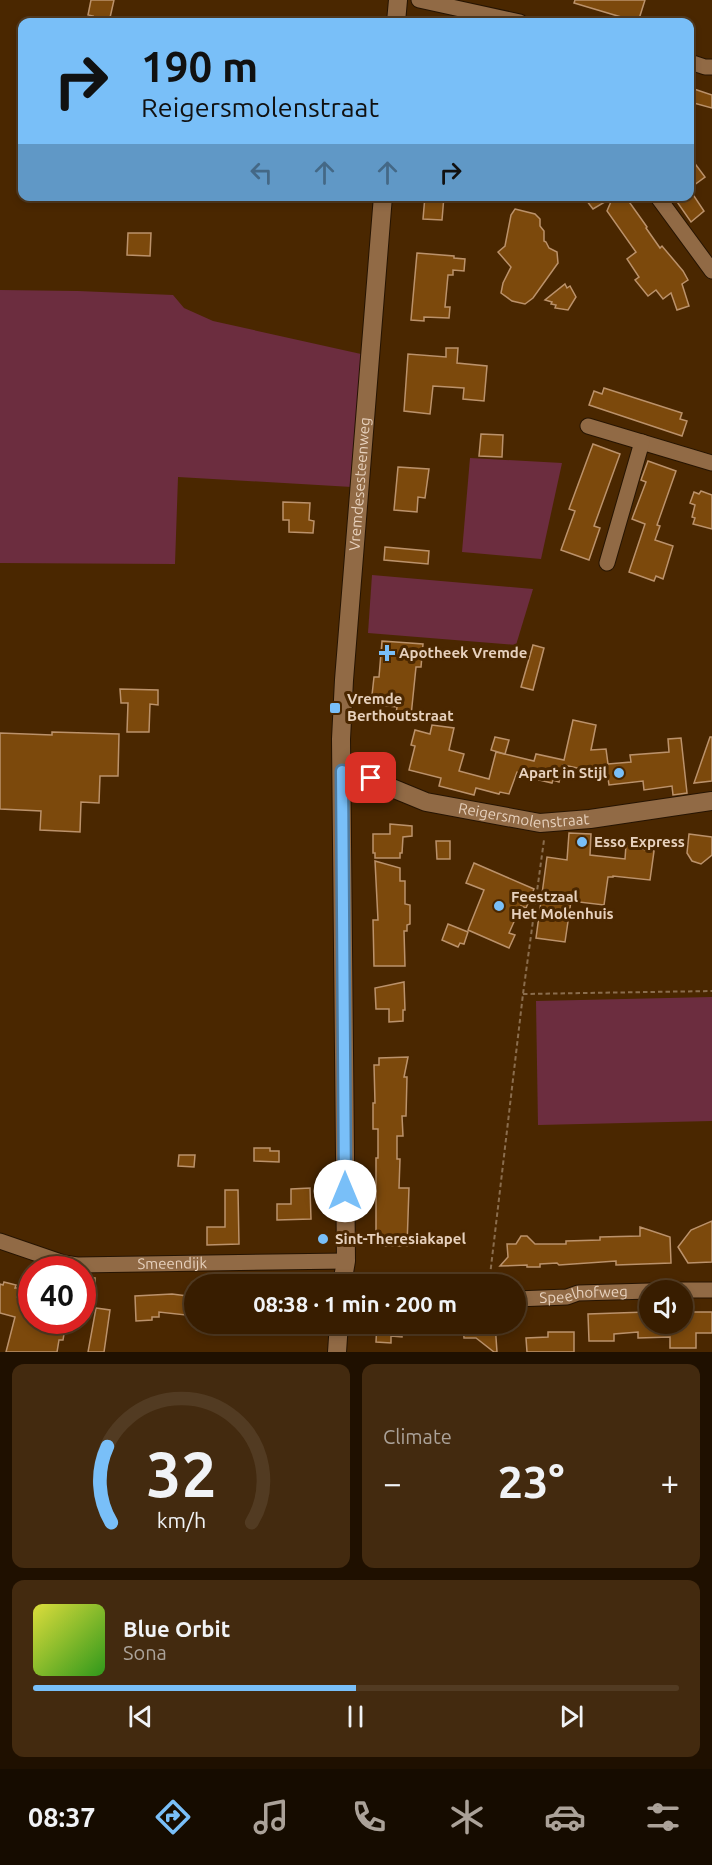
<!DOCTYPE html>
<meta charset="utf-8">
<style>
:root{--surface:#381d00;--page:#432a0f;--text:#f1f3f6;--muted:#aba299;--line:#523b22;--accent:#79bff8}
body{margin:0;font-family:Ubuntu,sans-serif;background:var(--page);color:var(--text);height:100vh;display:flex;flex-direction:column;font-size:22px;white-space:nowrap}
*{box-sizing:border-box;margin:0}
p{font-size:20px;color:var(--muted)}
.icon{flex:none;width:33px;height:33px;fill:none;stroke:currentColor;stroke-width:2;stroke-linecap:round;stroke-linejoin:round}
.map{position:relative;height:1352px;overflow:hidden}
.panel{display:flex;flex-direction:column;gap:12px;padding:12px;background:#1f1000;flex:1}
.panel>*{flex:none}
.banner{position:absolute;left:18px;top:18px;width:676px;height:183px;border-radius:12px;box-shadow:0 3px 9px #0003,0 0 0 2px var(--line);background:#79bff8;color:#111;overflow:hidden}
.buttons{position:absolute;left:639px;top:1280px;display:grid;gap:12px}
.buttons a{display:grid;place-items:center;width:54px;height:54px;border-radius:50%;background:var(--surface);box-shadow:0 3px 9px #0003,0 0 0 2px var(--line);font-size:30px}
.speed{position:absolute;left:18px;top:1256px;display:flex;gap:12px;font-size:30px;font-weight:700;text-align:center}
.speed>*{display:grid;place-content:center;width:78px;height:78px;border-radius:50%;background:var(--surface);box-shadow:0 3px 9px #0003,0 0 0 2px var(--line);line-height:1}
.speed .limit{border:9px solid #d22;background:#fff;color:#111}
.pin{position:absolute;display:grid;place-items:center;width:51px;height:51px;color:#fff;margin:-26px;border-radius:12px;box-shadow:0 3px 9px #0006}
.me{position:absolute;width:66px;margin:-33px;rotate:0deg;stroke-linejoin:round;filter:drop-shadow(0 0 4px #0008)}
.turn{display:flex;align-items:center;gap:21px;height:126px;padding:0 24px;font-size:27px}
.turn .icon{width:78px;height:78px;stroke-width:2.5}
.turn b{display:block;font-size:42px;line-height:51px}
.lanes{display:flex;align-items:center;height:57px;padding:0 24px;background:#0003;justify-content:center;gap:30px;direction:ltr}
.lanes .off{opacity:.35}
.big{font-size:45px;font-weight:700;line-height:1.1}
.panel .card{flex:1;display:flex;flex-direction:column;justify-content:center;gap:9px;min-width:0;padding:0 21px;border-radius:12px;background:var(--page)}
.panel .dial{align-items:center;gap:0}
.dial svg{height:156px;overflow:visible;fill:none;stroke:var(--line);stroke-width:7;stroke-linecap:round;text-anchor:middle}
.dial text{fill:var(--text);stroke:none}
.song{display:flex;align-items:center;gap:18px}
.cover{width:72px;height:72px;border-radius:9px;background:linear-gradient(135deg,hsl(60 70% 55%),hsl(110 70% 35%))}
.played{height:6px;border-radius:3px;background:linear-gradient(90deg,var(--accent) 50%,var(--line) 50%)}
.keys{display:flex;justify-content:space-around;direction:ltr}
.heat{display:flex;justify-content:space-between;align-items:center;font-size:33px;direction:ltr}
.panel .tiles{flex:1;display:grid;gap:12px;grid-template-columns:1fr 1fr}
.card:last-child{grid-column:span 2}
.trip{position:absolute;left:184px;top:1274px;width:342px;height:60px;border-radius:30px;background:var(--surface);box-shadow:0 3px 9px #0003,0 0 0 2px var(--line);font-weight:700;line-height:60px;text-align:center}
.tabs{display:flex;height:96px;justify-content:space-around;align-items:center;background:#160c00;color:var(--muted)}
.tabs .icon{width:42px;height:42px}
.tabs .selected{color:var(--accent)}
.tabs b{font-size:27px;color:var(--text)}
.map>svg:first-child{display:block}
</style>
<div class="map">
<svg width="712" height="1352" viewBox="0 0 712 1352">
<rect width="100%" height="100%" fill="#4a2700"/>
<!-- green -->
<g fill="#6c2d3f">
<polygon points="0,290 78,291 173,295 184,308 213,321 361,354 352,487 178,477 175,564 0,563"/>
<polygon points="470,458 562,463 541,559 462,552"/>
<polygon points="372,575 533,589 516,645 368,633"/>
<polygon points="712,997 712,1121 538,1125 536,1001"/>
</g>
<!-- building -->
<g fill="#7c490c" stroke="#bb926b" stroke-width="1.5">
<polygon points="91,0 114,0 109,22 92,18 93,16 88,15"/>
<polygon points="575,0 645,0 638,22 574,3"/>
<polygon points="694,89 712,95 712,108 690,102"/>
<polygon points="696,165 705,177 690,188 690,172"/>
<polygon points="425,196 444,196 442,220 423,219"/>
<polygon points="583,196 625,196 647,227 646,228 660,248 662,246 683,271 688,280 682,284 689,306 677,310 671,293 663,299 656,290 648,296 635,280 639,277 627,259 636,252 607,211 613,197 593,209"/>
<polygon points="673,196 694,196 704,211 691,222"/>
<polygon points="515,209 535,214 540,219 540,226 544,231 544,241 546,242 549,248 557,252 558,263 533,298 525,304 512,301 501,293 503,283 511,267 498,252 505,246 511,215"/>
<polygon points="128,233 151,233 150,256 127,255"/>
<polygon points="417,253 454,256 454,258 465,259 464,271 453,270 453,275 448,275 445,307 450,307 449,318 424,317 424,321 411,320"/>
<polygon points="565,284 567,288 570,286 576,297 568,310 555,308 556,305 551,304 552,302 545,300"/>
<polygon points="446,348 458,348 457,363 487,366 484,401 463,399 464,388 433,386 430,414 404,411 408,354 446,357"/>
<polygon points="604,388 682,413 680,419 687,421 682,436 589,405 594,391 602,394"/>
<polygon points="481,434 503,435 502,457 479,456"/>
<polygon points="593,444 620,454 594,526 600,528 589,560 561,550 575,511 569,509"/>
<polygon points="648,461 676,471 657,525 660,526 655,540 673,546 663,579 656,576 654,581 629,572 645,524 632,519 646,482 641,480"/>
<polygon points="398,467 429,469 425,498 418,497 417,512 394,510"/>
<polygon points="701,491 712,495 712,529 693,524 695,518 692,517 695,505 690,503 694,492 699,494"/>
<polygon points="283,502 310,503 309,520 314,521 313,533 289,532 289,520 283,520"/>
<polygon points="385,547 429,551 428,564 384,560"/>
<polygon points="382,641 423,644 421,667 416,667 411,716 396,714 397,707 371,704 374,677 379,677"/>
<polygon points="533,645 544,648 533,690 521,687"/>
<polygon points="120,689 158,690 158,705 150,704 149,732 127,732 128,703 121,703"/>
<polygon points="573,720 596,725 591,750 606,749 608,764 631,762 630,755 669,752 668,739 681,738 687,793 673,795 672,786 644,790 643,781 609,785 607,771 596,772 563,765 559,782 553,780 552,783 539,780 540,777 517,772 509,794 500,792 499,794 476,788 474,795 439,786 441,778 409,770 415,746 411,745 415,730 430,734 432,725 454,728 449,750 464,754 459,771 489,779 496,752 534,761 536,754 564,760"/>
<polygon points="52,732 119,734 118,776 100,776 99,803 81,802 80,832 40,830 41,811 0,809 0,733 52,735"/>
<polygon points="495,737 509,740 505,754 491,750"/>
<polygon points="710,737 712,737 712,781 694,783"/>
<polygon points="390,824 412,826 412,836 403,837 402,853 400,853 400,858 375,858 375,853 373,853 373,834 390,834"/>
<polygon points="569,833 591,834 590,855 625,859 626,845 642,846 642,849 654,851 650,880 613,876 613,877 608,877 604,905 571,901 565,942 536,938 547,857 567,860"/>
<polygon points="689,834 712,837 712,855 701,864 692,861 687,853"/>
<polygon points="436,841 450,841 450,859 437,859"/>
<polygon points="375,861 400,868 400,881 405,881 405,904 410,905 410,924 407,925 407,931 404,931 405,966 374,966 373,920 378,920"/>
<polygon points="474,863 534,889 526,908 521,906 509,933 515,935 509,948 468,930 484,890 466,883"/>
<polygon points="448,924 468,932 464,944 460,943 458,947 442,940"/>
<polygon points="404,982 405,1010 403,1010 403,1021 389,1022 389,1009 376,1009 375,988"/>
<polygon points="408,1057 404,1077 407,1077 406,1116 402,1116 403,1136 397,1136 397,1159 400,1159 399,1188 409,1188 407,1246 385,1246 385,1238 376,1238 376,1158 378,1158 378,1129 373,1129 373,1103 375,1103 374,1065 379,1065 379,1058"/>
<polygon points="254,1148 270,1148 270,1151 279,1151 279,1162 254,1161"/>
<polygon points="179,1155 195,1155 194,1167 178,1166"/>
<polygon points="310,1188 311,1219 277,1220 277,1204 291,1204 291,1189"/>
<polygon points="225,1190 238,1190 239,1244 207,1245 207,1227 225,1227"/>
<polygon points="712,1221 712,1262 688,1263 678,1247 691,1230"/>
<polygon points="640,1227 670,1237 671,1263 616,1265 616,1261 559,1265 557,1263 540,1264 540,1267 527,1267 527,1265 500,1266 508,1257 507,1244 516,1244 521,1236 527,1236 535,1244 566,1244 566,1241 600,1240 600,1237 640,1236"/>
<rect x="82" y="1278" width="13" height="21"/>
<polygon points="4,1282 16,1285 15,1288 19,1288 17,1297 29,1300 25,1318 62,1325 62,1328 65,1328 63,1340 59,1340 57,1352 6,1352 15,1317 0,1313 0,1284 3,1285"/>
<polygon points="172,1294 195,1297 195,1316 159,1312 159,1317 152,1317 152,1320 136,1321 135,1296"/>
<polygon points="96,1308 110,1310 104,1352 88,1352"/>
<polygon points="646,1312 647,1321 650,1321 650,1323 655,1323 655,1327 678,1326 678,1323 682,1323 682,1312 712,1312 712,1333 696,1333 696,1348 670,1348 670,1337 638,1338 638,1332 614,1334 614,1341 589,1341 588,1314"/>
<polygon points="377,1323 403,1323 402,1337 391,1336 391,1343 376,1342"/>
<polygon points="463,1323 495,1323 497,1352 494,1352 476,1338 464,1338"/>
<polygon points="548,1332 574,1332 574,1352 527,1352 526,1338 548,1337"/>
</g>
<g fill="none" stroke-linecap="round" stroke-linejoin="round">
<!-- minor casing -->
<g stroke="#261402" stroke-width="17">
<g id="minor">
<polyline points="419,0 520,22"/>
<polyline points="690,62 705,67 712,67"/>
<polyline points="657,196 712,271"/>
<polyline points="588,426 712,463"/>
<polyline points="607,563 642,442"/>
<path id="s1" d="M0,1241L64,1263L77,1265L346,1261"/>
<polyline points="342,1284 427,1282 436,1284"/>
<polyline points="682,1290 712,1290"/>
<path id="s2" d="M516,1299L567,1297L578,1293L650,1291"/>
</g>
</g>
<!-- tertiary casing -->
<g stroke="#261402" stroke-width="20">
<g id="tertiary">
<polyline points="396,22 398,0"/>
<path id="s3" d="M342,771L371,778L392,788L426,802L540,823L590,819L712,801"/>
<path id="s4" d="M342,1284L346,1261L341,739L344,680L383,196"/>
<polyline points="337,1352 339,1323"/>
</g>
</g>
<!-- path -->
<g stroke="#8a6d4d" stroke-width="2" stroke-dasharray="4.5 3" stroke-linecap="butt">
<polyline points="523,994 712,991"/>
<polyline points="489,1284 523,994 544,840"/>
</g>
<!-- minor -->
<use href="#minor" stroke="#916a45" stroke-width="15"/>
<!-- tertiary -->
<use href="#tertiary" stroke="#916a45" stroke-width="18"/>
</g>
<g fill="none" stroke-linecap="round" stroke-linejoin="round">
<!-- route casing -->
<g stroke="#4f7ca1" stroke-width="15">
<polyline id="route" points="345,1191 342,771 371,778"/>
</g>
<!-- route -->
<use href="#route" stroke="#79bff8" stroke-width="10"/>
</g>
<!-- markers -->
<g fill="#79bff8" stroke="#4a2700" stroke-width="2">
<path d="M384 644h6v6h6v6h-6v6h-6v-6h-6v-6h6z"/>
<rect x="329" y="702" width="12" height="12" rx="3"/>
<circle cx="619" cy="773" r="6"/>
<circle cx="582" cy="842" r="6"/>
<circle cx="499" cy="906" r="6"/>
<circle cx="323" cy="1239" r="6"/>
</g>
<g text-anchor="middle" stroke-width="6" stroke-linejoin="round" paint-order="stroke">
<!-- street labels -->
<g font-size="15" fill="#e7d1bd" stroke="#4a2700">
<text dy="5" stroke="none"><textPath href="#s4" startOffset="801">Vremdesesteenweg</textPath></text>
<text dy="5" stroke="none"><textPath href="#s3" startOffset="189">Reigersmolenstraat</textPath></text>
<text dy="5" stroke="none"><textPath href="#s1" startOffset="176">Smeendijk</textPath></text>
<text dy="5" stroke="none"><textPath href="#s2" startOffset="68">Speelhofweg</textPath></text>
</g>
<!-- poi labels -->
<g font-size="15" font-weight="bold" fill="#e7d1bd" stroke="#4a2700" text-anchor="start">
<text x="399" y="658">Apotheek Vremde</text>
<text x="347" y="704">Vremde<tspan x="347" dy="17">Berthoutstraat</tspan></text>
<text x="607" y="778" text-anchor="end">Apart in Stijl</text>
<text x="594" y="847">Esso Express</text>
<text x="511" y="902">Feestzaal<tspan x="511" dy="17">Het Molenhuis</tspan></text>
<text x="335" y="1244">Sint-Theresiakapel</text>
</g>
</g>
</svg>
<div class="buttons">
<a><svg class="icon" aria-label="sound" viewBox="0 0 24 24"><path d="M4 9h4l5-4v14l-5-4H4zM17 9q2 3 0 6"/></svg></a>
</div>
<div class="speed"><div class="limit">40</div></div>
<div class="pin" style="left:371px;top:778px;background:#d93025"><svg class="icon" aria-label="arrive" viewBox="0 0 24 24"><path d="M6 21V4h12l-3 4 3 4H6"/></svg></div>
<svg class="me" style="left:345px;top:1191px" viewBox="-20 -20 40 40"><circle r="19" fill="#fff"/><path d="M0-13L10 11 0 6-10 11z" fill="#79bff8"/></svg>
<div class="trip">08:38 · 1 min · 200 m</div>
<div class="banner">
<div class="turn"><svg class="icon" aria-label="right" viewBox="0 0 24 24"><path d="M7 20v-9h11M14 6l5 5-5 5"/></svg><div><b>190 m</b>Reigersmolenstraat</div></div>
<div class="lanes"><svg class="icon off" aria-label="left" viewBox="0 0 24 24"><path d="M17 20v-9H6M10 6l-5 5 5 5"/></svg><svg class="icon off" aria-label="ahead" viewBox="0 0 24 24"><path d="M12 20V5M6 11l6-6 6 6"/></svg><svg class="icon off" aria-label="ahead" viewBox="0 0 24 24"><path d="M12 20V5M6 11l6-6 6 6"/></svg><svg class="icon" aria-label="right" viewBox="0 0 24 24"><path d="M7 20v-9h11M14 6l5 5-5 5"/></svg></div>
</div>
</div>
<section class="panel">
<div class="tiles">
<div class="card dial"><svg viewBox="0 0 100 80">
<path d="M14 69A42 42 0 1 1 86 69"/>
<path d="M14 69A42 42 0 0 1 12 30" stroke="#79bff8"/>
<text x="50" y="56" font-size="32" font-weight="700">32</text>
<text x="50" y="72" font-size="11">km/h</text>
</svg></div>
<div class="card"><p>Climate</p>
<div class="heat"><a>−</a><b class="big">23°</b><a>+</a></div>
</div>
<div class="card">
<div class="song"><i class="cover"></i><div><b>Blue Orbit</b><p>Sona</p></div></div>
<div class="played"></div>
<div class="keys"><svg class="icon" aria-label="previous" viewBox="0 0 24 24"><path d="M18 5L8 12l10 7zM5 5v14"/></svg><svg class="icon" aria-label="pause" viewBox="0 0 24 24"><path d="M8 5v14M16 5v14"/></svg><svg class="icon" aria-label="next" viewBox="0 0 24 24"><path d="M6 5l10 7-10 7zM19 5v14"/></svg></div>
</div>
</div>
</section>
<nav class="tabs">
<b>08:37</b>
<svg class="icon selected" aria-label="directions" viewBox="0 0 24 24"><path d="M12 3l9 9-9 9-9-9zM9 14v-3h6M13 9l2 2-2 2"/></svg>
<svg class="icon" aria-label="music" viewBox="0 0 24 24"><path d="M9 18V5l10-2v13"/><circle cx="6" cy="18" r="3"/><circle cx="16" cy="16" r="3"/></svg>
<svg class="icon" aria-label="phone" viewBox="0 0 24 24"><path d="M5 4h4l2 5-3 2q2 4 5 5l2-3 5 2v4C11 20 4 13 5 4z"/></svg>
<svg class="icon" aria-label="climate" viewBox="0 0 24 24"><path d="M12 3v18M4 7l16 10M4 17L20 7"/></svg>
<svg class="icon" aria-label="car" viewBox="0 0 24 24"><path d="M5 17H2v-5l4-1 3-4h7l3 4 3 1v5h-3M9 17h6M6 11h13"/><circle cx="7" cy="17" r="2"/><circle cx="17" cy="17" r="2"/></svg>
<svg class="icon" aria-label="filters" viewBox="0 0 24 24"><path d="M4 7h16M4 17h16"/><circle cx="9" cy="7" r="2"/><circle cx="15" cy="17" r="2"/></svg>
</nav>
